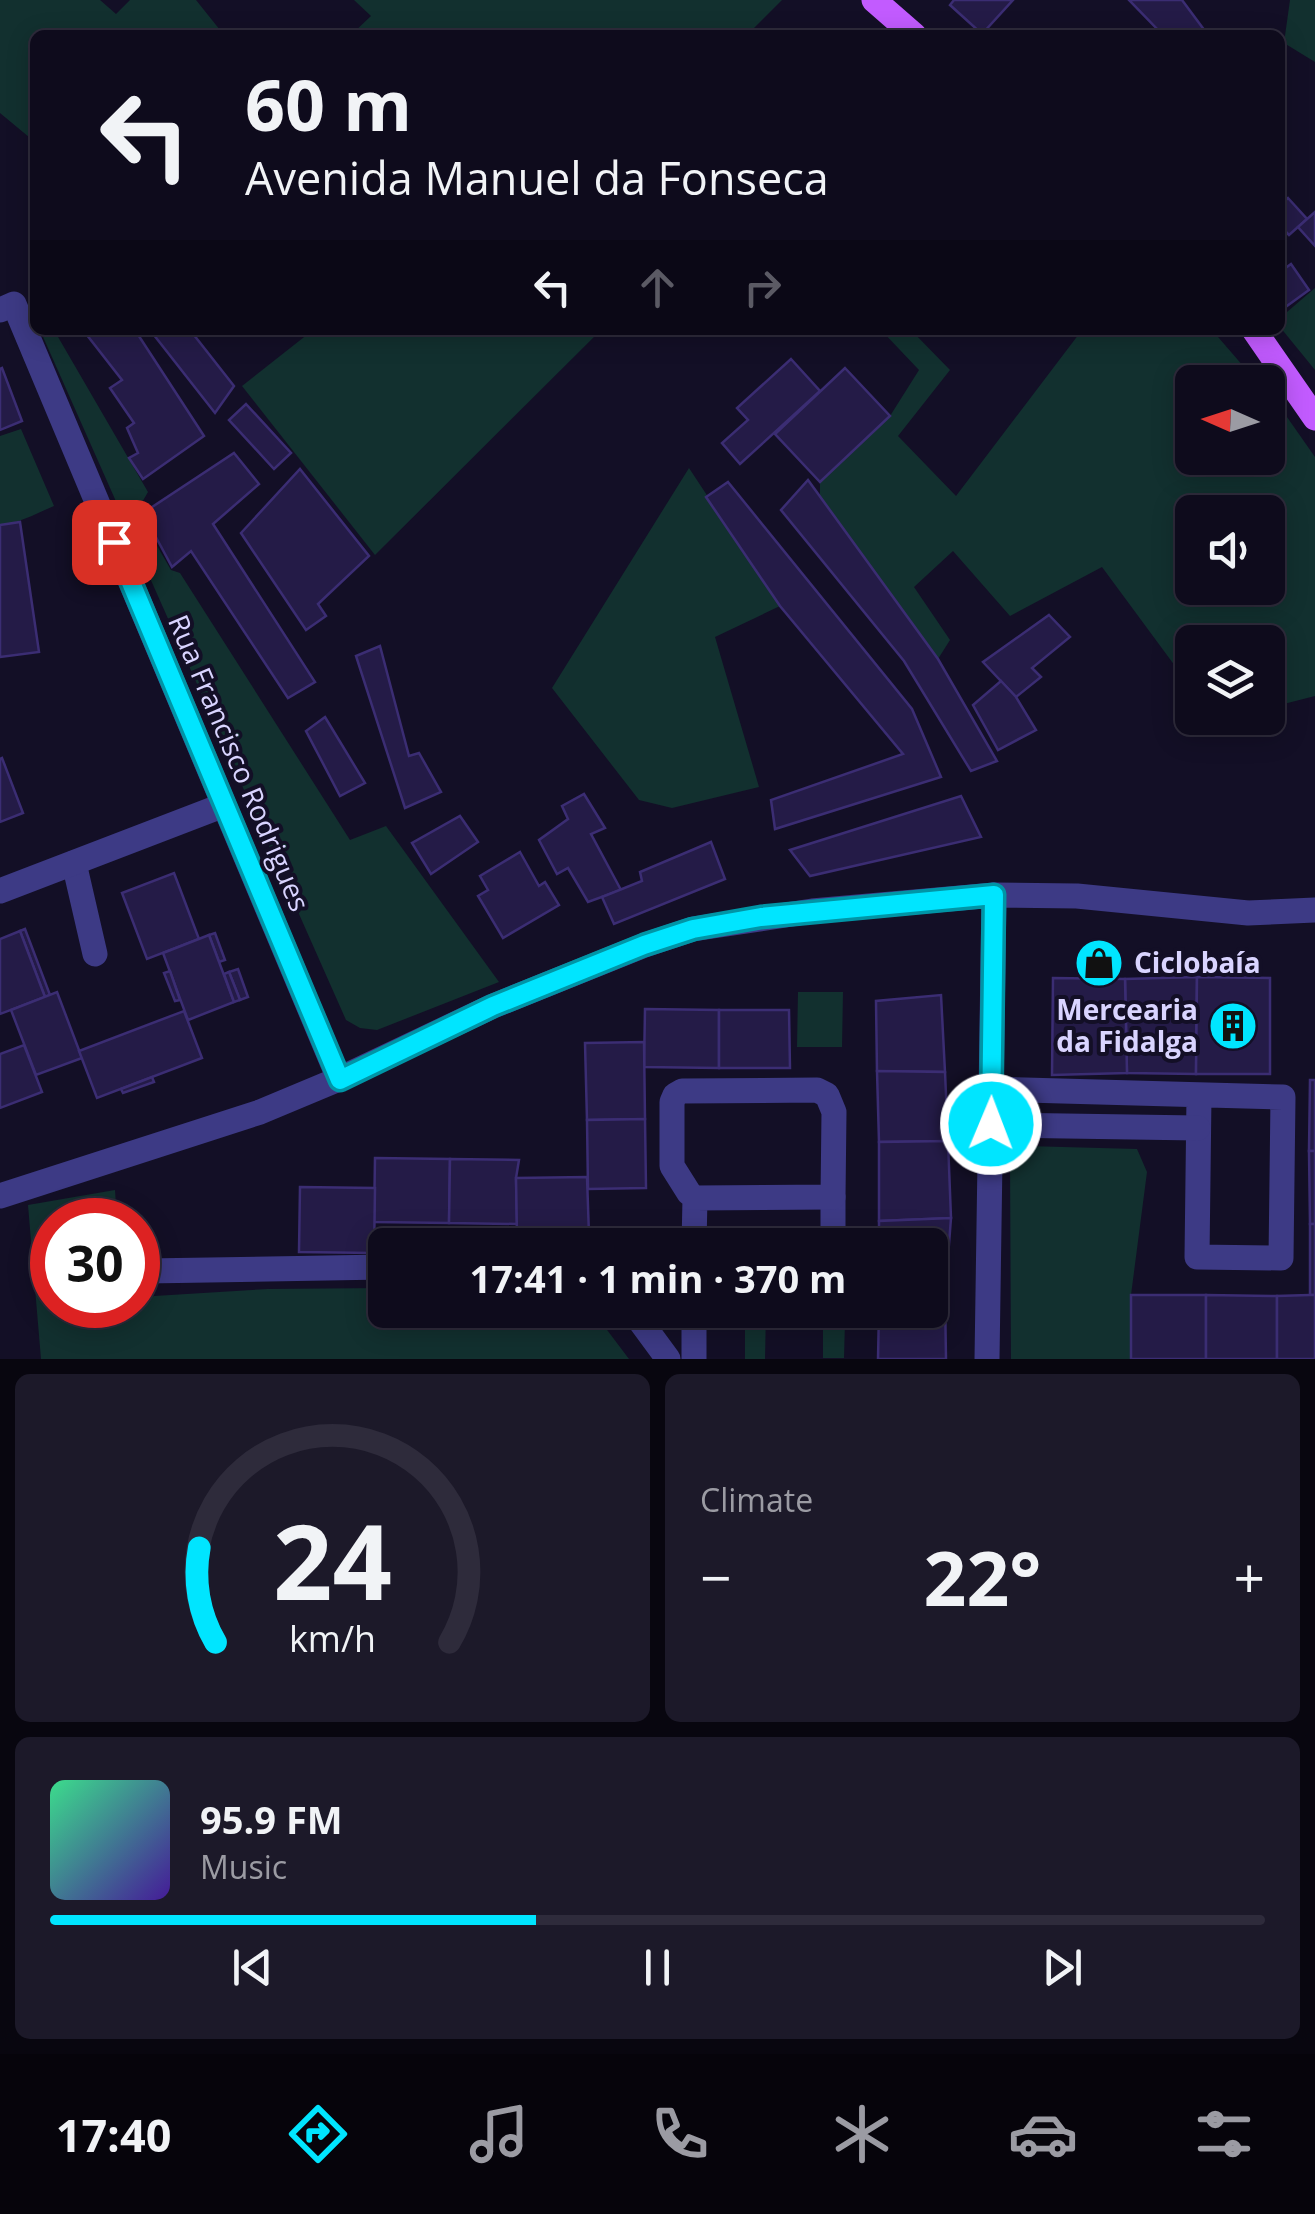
<!DOCTYPE html>
<meta charset="utf-8">
<style>
:root{--surface:#0e0b1c;--page:#1c1929;--text:#f1f3f6;--muted:#9b9ba3;--line:#2e2b3b;--accent:#00e5ff}
body{margin:0;font-family:"Open Sans",sans-serif;background:var(--page);color:var(--text);height:100vh;display:flex;flex-direction:column;font-size:38px;white-space:nowrap}
*{box-sizing:border-box;margin:0}
p{font-size:32px;color:var(--muted)}
.icon{flex:none;width:55px;height:55px;fill:none;stroke:currentColor;stroke-width:2;stroke-linecap:round;stroke-linejoin:round}
.map{position:relative;height:1359px;overflow:hidden}
.sheet{display:flex;flex-direction:column;gap:15px;padding:15px;background:#08060f;flex:1}
.sheet>*{flex:none}
.banner{position:absolute;left:30px;top:30px;width:1255px;height:305px;border-radius:15px;box-shadow:0 5px 25px #0003,0 0 0 2px var(--line);background:#0e0b1c;color:var(--text);overflow:hidden}
.needle{width:65px;rotate:273deg}
.buttons{position:absolute;left:1175px;top:365px;display:grid;gap:20px}
.buttons a{display:grid;place-items:center;width:110px;height:110px;border-radius:15px;background:var(--surface);box-shadow:0 5px 25px #0003,0 0 0 2px var(--line);font-size:50px}
.speed{position:absolute;left:30px;top:1198px;display:flex;gap:20px;font-size:50px;font-weight:700;text-align:center}
.speed>*{display:grid;place-content:center;width:130px;height:130px;border-radius:50%;background:var(--surface);box-shadow:0 5px 25px #0003,0 0 0 2px var(--line);line-height:1}
.speed .limit{border:15px solid #d22;background:#fff;color:#111}
.pin{position:absolute;display:grid;place-items:center;width:85px;height:85px;color:#fff;margin:-42px;border-radius:20px;box-shadow:0 5px 15px #0006}
.me{position:absolute;width:110px;margin:-55px;rotate:1deg;stroke-linejoin:round;filter:drop-shadow(0 0 8px #0008)}
.turn{display:flex;align-items:center;gap:35px;height:210px;padding:0 50px;font-size:45px}
.turn .icon{width:130px;height:130px;stroke-width:2.5}
.turn b{display:block;font-size:70px;line-height:85px}
.lanes{display:flex;align-items:center;height:95px;padding:0 50px;background:#0003;justify-content:center;gap:50px;direction:ltr}
.lanes .off{opacity:.35}
.big{font-size:75px;font-weight:700;line-height:1.1}
.sheet .tile{flex:1;display:flex;flex-direction:column;justify-content:center;gap:15px;min-width:0;padding:0 35px;border-radius:15px;background:var(--page)}
.sheet .dial{align-items:center;gap:0}
.dial svg{height:260px;overflow:visible;fill:none;stroke:var(--line);stroke-width:7;stroke-linecap:round;text-anchor:middle}
.dial text{fill:var(--text);stroke:none}
.song{display:flex;align-items:center;gap:30px}
.cover{width:120px;height:120px;border-radius:15px;background:linear-gradient(135deg,hsl(150 70% 55%),hsl(260 70% 35%))}
.played{height:10px;border-radius:5px;background:linear-gradient(90deg,var(--accent) 40%,var(--line) 40%)}
.keys{display:flex;justify-content:space-around;direction:ltr}
.heat{display:flex;justify-content:space-between;align-items:center;font-size:55px;direction:ltr}
.sheet .tiles{flex:1;display:grid;gap:15px;grid-template-columns:1fr 1fr}
.tile:last-child{grid-column:span 2}
.trip{position:absolute;left:368px;top:1228px;width:580px;height:100px;border-radius:15px;background:var(--surface);box-shadow:0 5px 25px #0003,0 0 0 2px var(--line);font-weight:700;line-height:100px;text-align:center}
.tab-bar{display:flex;height:160px;justify-content:space-around;align-items:center;background:#06040b;color:var(--muted)}
.tab-bar .icon{width:70px;height:70px}
.tab-bar .current{color:var(--accent)}
.tab-bar b{font-size:45px;color:var(--text)}
.map>svg:first-child{display:block}
</style>
<div class="map">
<svg width="1315" height="1359" viewBox="0 0 1315 1359">
<rect width="100%" height="100%" fill="#130f26"/>
<!-- green -->
<g fill="#12302f" fill-rule="evenodd">
<polygon points="0,0 100,0 116,14 130,0 196,0 224,35 35,35 35,142 0,113"/>
<polygon points="354,0 782,0 747,35 351,35 371,16"/>
<polygon points="1290,0 1315,0 1315,62 1284,43"/>
<polygon points="1315,288 1315,370 1280,327 1280,318"/>
<polygon points="40,330 54,330 148,492 137,511 171,570 180,573 350,840 386,826 499,982 377,1030 360,1028 346,1020"/>
<polygon points="313,330 601,330 375,555 242,386"/>
<path d="M881,330H911L950,370L898,436L956,496L1082,330H1212L1257,382H1192V458H1268V394L1287,417L1315,457V696L1268,708V642H1192V689L1102,567L1010,616L953,551L914,587L950,640L938,659L820,496V482L890,416L919,370ZM1192,512H1268V588H1192Z"/>
<path d="M21,429L54,506C35,514 20,523 0,525V436Z"/>
<polygon points="689,468 780,606 715,637 759,787 672,808 639,800 552,688"/>
<polygon points="798,992 843,992 842,1047 797,1047"/>
<polygon points="1026,1146 1137,1149 1147,1172 1131,1295 1131,1359 1011,1359 1010,1160"/>
<polygon points="115,1190 117,1220 52,1220 52,1305 138,1305 138,1297 268,1289 385,1288 385,1310 592,1310 629,1359 41,1359 28,1205"/>
<polygon points="745,1310 766,1310 765,1359 745,1359"/>
<polygon points="845,1321 844,1358 823,1358 823,1323"/>
</g>
<!-- building -->
<g fill="#241b47" stroke="#3b2d73" stroke-width="2.5">
<polygon points="954,0 1013,0 982,34 950,5"/>
<polygon points="1129,0 1182,0 1208,35 1163,35"/>
<polygon points="1288,198 1307,219 1289,235 1280,226 1280,205"/>
<polygon points="1315,212 1315,246 1298,227"/>
<polygon points="1291,264 1309,290 1280,311 1280,272"/>
<polygon points="83,330 135,330 204,436 143,479 129,458 138,453 127,428 134,423 110,388 122,380"/>
<polygon points="150,330 190,330 234,386 215,413"/>
<polygon points="791,359 820,391 740,464 722,443 748,420 737,408"/>
<polygon points="2,368 22,421 0,430 0,369"/>
<polygon points="845,368 890,416 820,482 775,434"/>
<polygon points="246,404 291,453 274,469 229,420"/>
<polygon points="234,453 259,484 213,524 315,682 288,698 191,551 172,567 143,513"/>
<polygon points="300,469 369,556 318,604 326,616 306,630 241,533"/>
<polygon points="808,480 938,659 997,761 971,771 904,661 781,510"/>
<polygon points="728,482 912,709 941,777 775,829 771,800 903,754 780,606 706,497"/>
<polygon points="20,522 39,652 0,657 0,525"/>
<polygon points="1049,615 1070,637 1032,668 1041,677 1016,697 983,662"/>
<polygon points="380,646 409,756 419,753 441,792 405,808 356,656"/>
<polygon points="1001,681 1016,697 1036,730 998,750 973,705"/>
<polygon points="325,717 365,783 340,796 306,731"/>
<polygon points="2,758 23,813 0,822 0,759"/>
<polygon points="584,794 605,828 591,834 621,890 588,902 568,868 557,874 539,840 568,819 562,806"/>
<polygon points="961,796 981,837 810,876 790,850"/>
<polygon points="460,816 478,842 431,874 412,843"/>
<polygon points="711,842 725,879 614,924 602,897 642,881 640,872"/>
<polygon points="520,852 539,886 545,882 559,905 503,938 478,896 488,890 480,876"/>
<polygon points="174,873 199,939 147,959 122,893"/>
<polygon points="25,929 50,995 45,997 20,931"/>
<polygon points="20,931 45,997 0,1014 0,939"/>
<polygon points="215,933 225,960 219,962 209,935"/>
<polygon points="209,935 234,1002 188,1020 163,953"/>
<polygon points="238,969 248,997 240,1000 229,972"/>
<polygon points="170,971 180,1000 175,1001 164,973"/>
<polygon points="229,972 240,1000 234,1002 224,974"/>
<polygon points="1197,977 1196,1074 1127,1073 1125,979"/>
<polygon points="1197,977 1270,978 1270,1074 1196,1074"/>
<polygon points="1053,978 1125,979 1127,1073 1052,1075"/>
<polygon points="57,992 82,1058 36,1075 11,1010"/>
<polygon points="941,995 945,1072 877,1071 876,1001"/>
<polygon points="645,1009 719,1010 719,1068 644,1067"/>
<polygon points="719,1010 789,1010 790,1068 719,1068"/>
<polygon points="184,1011 202,1058 97,1098 79,1051"/>
<polygon points="644,1042 645,1119 587,1120 585,1043"/>
<polygon points="24,1045 42,1092 0,1108 0,1054"/>
<polygon points="877,1071 945,1072 948,1141 879,1142"/>
<polygon points="152,1077 154,1082 123,1093 121,1089"/>
<polygon points="1310,1080 1315,1080 1315,1151 1309,1151"/>
<polygon points="645,1119 646,1188 588,1189 587,1120"/>
<polygon points="948,1141 951,1218 879,1221 879,1142"/>
<polygon points="1309,1151 1315,1151 1315,1224 1310,1224"/>
<polygon points="375,1158 450,1159 449,1223 374,1222"/>
<polygon points="450,1159 519,1160 516,1178 517,1224 449,1223"/>
<polygon points="587,1177 589,1235 517,1236 516,1178"/>
<polygon points="300,1187 375,1188 374,1253 299,1252"/>
<polygon points="951,1218 945,1296 930,1296 930,1245 879,1245 879,1221"/>
<rect x="1310" y="1224" width="5" height="71"/>
<rect x="1131" y="1295" width="75" height="64"/>
<polygon points="1206,1295 1277,1296 1277,1359 1206,1359"/>
<polygon points="1310,1295 1315,1295 1315,1359 1277,1359 1277,1296"/>
<polygon points="930,1296 945,1296 946,1359 878,1359 879,1310 930,1310"/>
</g>
<g fill="none" stroke-linecap="round" stroke-linejoin="round">
<!-- minor -->
<g stroke="#3d3a85" stroke-width="25">
<polyline points="0,310 14,304 339,1079"/>
<polyline points="74,863 95,954"/>
<polyline points="0,891 224,805"/>
<polyline points="991,1089 1283,1097 1281,1258 1197,1257 1199,1096"/>
<polyline points="991,1125 1198,1128"/>
<polyline points="0,1196 260,1112 339,1079 493,1006 645,945 693,929 812,911 994,895 1077,896 1248,913 1315,910"/>
<polyline points="833,1197 833,1245"/>
<polyline points="694,1245 695,1198 689,1193 672,1166 672,1102 675,1095 682,1091 817,1090 827,1095 834,1112 833,1197 695,1198"/>
<polyline points="146,1271 385,1267"/>
<polyline points="632,1310 668,1359"/>
<polyline points="834,1310 834,1314"/>
<polyline points="694,1359 694,1310"/>
<polyline points="987,1359 994,895"/>
</g>
<!-- major -->
<g stroke="#c25bff" stroke-width="25">
<polyline points="874,0 914,35"/>
<polyline points="1254,330 1315,418"/>
</g>
</g>
<g fill="none" stroke-linecap="round" stroke-linejoin="round">
<!-- route casing -->
<g stroke="#0095a6" stroke-width="25">
<polyline id="route" points="114,542 340,1080 493,1006 644,945 693,929 761,917 994,895 991,1124"/>
</g>
<!-- route -->
<use href="#route" stroke="#00e5ff" stroke-width="18"/>
</g>
<!-- icons -->
<defs>
<g id="shop-disc" transform="scale(2.5)"><circle r="9.5" fill="#00e5ff" stroke="#130f26"/><path d="M-5-2.5h2.3a2.7 3.5 0 0 1 5.4 0H5L5.5 6h-11ZM-1.5-2.5h3a1.5 2.3 0 0 0-3 0Z" fill="#111"/></g>
<g id="building-disc" transform="scale(2.5)"><circle r="9.5" fill="#00e5ff" stroke="#130f26"/><path d="M-4-6H4V6H1V3H-1V6H-4ZM-2.5-4.3h1.7v1.8h-1.7ZM.8-4.3h1.7v1.8H.8ZM-2.5-1h1.7V.8h-1.7ZM.8-1h1.7V.8H.8Z" fill="#111"/></g>
</defs>
<g fill-rule="evenodd">
<use href="#shop-disc" x="1099" y="963"/>
<use href="#building-disc" x="1233" y="1026"/>
</g>
<g text-anchor="middle" stroke-width="8" stroke-linejoin="round" paint-order="stroke">
<!-- street labels -->
<g font-size="28" fill="#d9d4ff" stroke="#130f26">
<text transform="translate(239 763) rotate(67)" y="10">Rua Francisco Rodrigues</text>
</g>
<!-- poi labels -->
<g font-size="28" font-weight="bold" fill="#d9d4ff" stroke="#130f26" text-anchor="start">
<text x="1134" y="973">Ciclobaía</text>
<text x="1198" y="1020" text-anchor="end">Mercearia<tspan x="1198" dy="32">da Fidalga</tspan></text>
</g>
</g>
</svg>
<div class="buttons">
<a><svg class="needle" viewBox="-14 -14 28 28"><path d="M0-13l5 13h-10z" fill="#e53935"/><path d="M0 13l5-13h-10z" fill="#9b9ba3"/></svg></a>
<a><svg class="icon" aria-label="sound" viewBox="0 0 24 24"><path d="M4 9h4l5-4v14l-5-4H4zM17 9q2 3 0 6"/></svg></a>
<a><svg class="icon" aria-label="layers" viewBox="0 0 24 24"><path d="M12 4l9 5-9 5-9-5zM3 14l9 5 9-5"/></svg></a>
</div>
<div class="speed"><div class="limit">30</div></div>
<div class="pin" style="left:114px;top:542px;background:#d93025"><svg class="icon" aria-label="arrive" viewBox="0 0 24 24"><path d="M6 21V4h12l-3 4 3 4H6"/></svg></div>
<svg class="me" style="left:991px;top:1124px" viewBox="-20 -20 40 40"><circle r="17" fill="#00e5ff" stroke="#fff" stroke-width="3"/><path d="M0-11L8 9 0 5-8 9z" fill="#fff"/></svg>
<div class="trip">17:41 · 1 min · 370 m</div>
<div class="banner">
<div class="turn"><svg class="icon" aria-label="left" viewBox="0 0 24 24"><path d="M17 20v-9H6M10 6l-5 5 5 5"/></svg><div><b>60 m</b>Avenida Manuel da Fonseca</div></div>
<div class="lanes"><svg class="icon" aria-label="left" viewBox="0 0 24 24"><path d="M17 20v-9H6M10 6l-5 5 5 5"/></svg><svg class="icon off" aria-label="ahead" viewBox="0 0 24 24"><path d="M12 20V5M6 11l6-6 6 6"/></svg><svg class="icon off" aria-label="right" viewBox="0 0 24 24"><path d="M7 20v-9h11M14 6l5 5-5 5"/></svg></div>
</div>
</div>
<section class="sheet">
<div class="tiles">
<div class="tile dial"><svg viewBox="0 0 100 80">
<path d="M14 69A42 42 0 1 1 86 69"/>
<path d="M14 69A42 42 0 0 1 9 40" stroke="#00e5ff"/>
<text x="50" y="56" font-size="32" font-weight="700">24</text>
<text x="50" y="72" font-size="11">km/h</text>
</svg></div>
<div class="tile"><p>Climate</p>
<div class="heat"><a>−</a><b class="big">22°</b><a>+</a></div>
</div>
<div class="tile">
<div class="song"><i class="cover"></i><div><b>95.9 FM</b><p>Music</p></div></div>
<div class="played"></div>
<div class="keys"><svg class="icon" aria-label="previous" viewBox="0 0 24 24"><path d="M18 5L8 12l10 7zM5 5v14"/></svg><svg class="icon" aria-label="pause" viewBox="0 0 24 24"><path d="M8 5v14M16 5v14"/></svg><svg class="icon" aria-label="next" viewBox="0 0 24 24"><path d="M6 5l10 7-10 7zM19 5v14"/></svg></div>
</div>
</div>
</section>
<nav class="tab-bar">
<b>17:40</b>
<svg class="icon current" aria-label="directions" viewBox="0 0 24 24"><path d="M12 3l9 9-9 9-9-9zM9 14v-3h6M13 9l2 2-2 2"/></svg>
<svg class="icon" aria-label="music" viewBox="0 0 24 24"><path d="M9 18V5l10-2v13"/><circle cx="6" cy="18" r="3"/><circle cx="16" cy="16" r="3"/></svg>
<svg class="icon" aria-label="phone" viewBox="0 0 24 24"><path d="M5 4h4l2 5-3 2q2 4 5 5l2-3 5 2v4C11 20 4 13 5 4z"/></svg>
<svg class="icon" aria-label="climate" viewBox="0 0 24 24"><path d="M12 3v18M4 7l16 10M4 17L20 7"/></svg>
<svg class="icon" aria-label="car" viewBox="0 0 24 24"><path d="M5 17H2v-5l4-1 3-4h7l3 4 3 1v5h-3M9 17h6M6 11h13"/><circle cx="7" cy="17" r="2"/><circle cx="17" cy="17" r="2"/></svg>
<svg class="icon" aria-label="filters" viewBox="0 0 24 24"><path d="M4 7h16M4 17h16"/><circle cx="9" cy="7" r="2"/><circle cx="15" cy="17" r="2"/></svg>
</nav>
